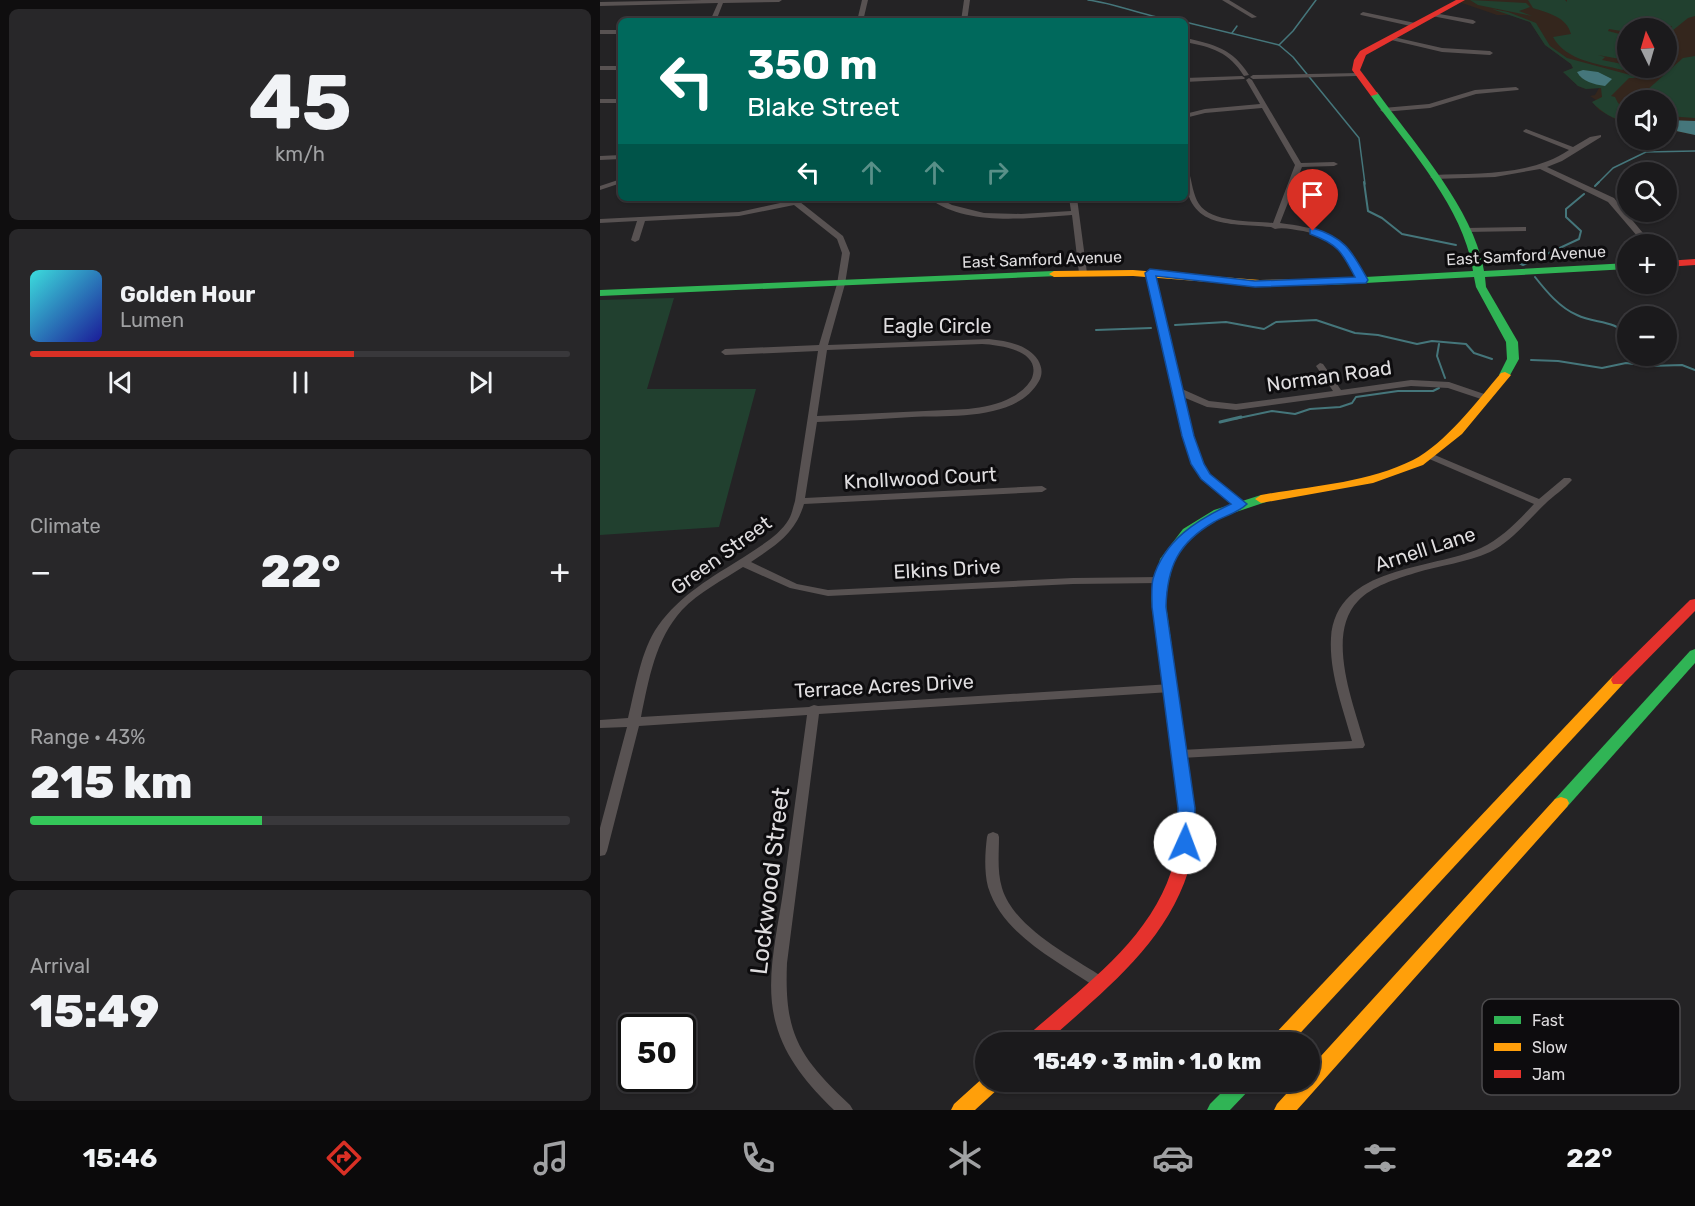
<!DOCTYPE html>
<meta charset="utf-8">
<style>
:root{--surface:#1b1a1c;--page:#282729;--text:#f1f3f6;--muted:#a0a1a3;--line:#39383b;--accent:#d93025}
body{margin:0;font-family:Rubik,sans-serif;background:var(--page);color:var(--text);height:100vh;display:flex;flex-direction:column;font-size:22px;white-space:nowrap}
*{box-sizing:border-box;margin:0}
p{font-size:20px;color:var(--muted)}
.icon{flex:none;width:33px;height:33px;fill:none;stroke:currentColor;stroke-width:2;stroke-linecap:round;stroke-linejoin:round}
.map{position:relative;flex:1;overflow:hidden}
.drawer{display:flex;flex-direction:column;gap:9px;padding:9px;background:#0f0e0f;width:600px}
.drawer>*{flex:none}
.top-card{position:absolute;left:18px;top:18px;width:570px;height:183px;border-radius:9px;box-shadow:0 2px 4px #0004,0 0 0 2px var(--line);background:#00695c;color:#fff;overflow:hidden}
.needle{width:39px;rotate:355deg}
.tools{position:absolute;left:1017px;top:18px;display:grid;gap:12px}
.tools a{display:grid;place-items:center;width:60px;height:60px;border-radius:50%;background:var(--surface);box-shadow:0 2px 4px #0004,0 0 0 2px var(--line);font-size:30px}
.speed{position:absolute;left:18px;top:1014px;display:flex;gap:12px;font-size:30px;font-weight:700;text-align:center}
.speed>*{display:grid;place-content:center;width:78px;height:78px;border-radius:50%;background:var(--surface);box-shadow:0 2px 4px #0004,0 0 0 2px var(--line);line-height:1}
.speed .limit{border:3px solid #111;border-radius:9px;background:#fff;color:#111}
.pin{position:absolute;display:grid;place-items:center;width:51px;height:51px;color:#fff;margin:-62px -26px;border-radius:50% 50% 50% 0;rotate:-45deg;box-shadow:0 0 6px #0007}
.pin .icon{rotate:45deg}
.me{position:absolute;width:66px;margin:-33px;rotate:2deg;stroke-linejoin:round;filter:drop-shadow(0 0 4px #0008)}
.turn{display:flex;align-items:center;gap:21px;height:126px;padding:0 30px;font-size:27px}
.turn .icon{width:78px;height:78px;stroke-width:2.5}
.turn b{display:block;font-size:42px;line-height:51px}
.lanes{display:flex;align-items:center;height:57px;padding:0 30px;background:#0003;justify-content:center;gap:30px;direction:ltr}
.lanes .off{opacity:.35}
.big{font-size:45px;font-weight:800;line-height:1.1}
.drawer .card{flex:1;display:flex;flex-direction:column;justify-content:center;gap:9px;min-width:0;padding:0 21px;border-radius:9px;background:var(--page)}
.drawer .dial{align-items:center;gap:0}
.dial b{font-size:78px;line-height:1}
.song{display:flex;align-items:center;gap:18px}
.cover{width:72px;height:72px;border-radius:9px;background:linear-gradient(135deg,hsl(180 70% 55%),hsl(240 70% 35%))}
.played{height:6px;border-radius:3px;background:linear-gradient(90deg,var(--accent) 60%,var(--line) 60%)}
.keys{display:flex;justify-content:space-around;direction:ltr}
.heat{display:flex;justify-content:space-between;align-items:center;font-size:33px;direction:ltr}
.charge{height:9px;border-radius:4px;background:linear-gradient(90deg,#34c759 43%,var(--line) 0)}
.trip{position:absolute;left:375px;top:1032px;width:345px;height:60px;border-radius:30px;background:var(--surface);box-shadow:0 2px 4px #0004,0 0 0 2px var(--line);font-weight:800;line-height:60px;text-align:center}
.tabs{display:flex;height:96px;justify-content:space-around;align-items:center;background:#0b0a0b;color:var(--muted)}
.tabs .icon{width:42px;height:42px}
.tabs .active{color:var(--accent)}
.tabs b{font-size:27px;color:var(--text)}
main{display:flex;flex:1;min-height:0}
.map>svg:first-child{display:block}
</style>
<main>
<section class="drawer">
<div class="card dial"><b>45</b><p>km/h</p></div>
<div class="card">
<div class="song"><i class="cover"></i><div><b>Golden Hour</b><p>Lumen</p></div></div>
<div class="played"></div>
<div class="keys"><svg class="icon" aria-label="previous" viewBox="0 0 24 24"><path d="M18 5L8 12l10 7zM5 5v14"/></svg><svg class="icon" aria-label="pause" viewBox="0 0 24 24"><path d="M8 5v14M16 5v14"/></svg><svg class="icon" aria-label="next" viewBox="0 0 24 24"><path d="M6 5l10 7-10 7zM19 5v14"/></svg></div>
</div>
<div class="card"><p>Climate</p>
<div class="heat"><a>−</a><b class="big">22°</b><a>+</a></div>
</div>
<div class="card"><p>Range · 43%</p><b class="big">215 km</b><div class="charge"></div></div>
<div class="card"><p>Arrival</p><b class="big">15:49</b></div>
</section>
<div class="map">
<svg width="1095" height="1110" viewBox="0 0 1095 1110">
<rect width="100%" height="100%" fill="#242325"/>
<!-- education -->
<path fill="#34261d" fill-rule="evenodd" d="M861,0H1095V135L1067,130L1066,100H1028L1027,122L1015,119L999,110L992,102L996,100L990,96L995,95L999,88L986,89L978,86L963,72L973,68L971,64L945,45L930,22L910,15H897L859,2ZM1028,28H1066V68H1028Z"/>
<!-- green -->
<g fill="#21402f">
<polygon points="870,0 926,3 930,7 919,11 932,16 878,5"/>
<path d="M928,0H965L967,2V0H1095V16L1088,18L1067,35L1072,26L1066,28H1028L1027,32L1009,29L1008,31L1027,36V57L1020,59L998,55L1005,57L1002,60L1027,65L1023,70C999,64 966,61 953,37L971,34C967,17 948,13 933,8Z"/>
<path d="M892,9L908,12L936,23L950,46L967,58L1034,76L1035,78H1029L1011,96L1015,97L1018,103L1027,110V122C1013,119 1002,113 992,102L1002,97L1001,88L986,89L978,86L963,72L973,68L971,64L945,45L930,22Z"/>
<polygon points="1095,56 1095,118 1067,116 1066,100 1036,100 1083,58"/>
<polygon points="74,298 47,389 156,389 119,527 0,535 0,300"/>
</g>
<!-- water -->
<g fill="#45767b">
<path d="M983,70L998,72L1012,79L1005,86C993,84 983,82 977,72Z"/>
<polygon points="1067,120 1095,121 1095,135 1067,129"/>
</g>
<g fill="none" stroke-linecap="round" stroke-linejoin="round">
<!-- stream-far2 -->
<g stroke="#45767b" stroke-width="1.5">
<path d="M488,0C519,4 546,17 577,21"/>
<polyline points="716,0 693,31 679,45 693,57 759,138 765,184"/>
<polyline points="516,21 550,17"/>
<polyline points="585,22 679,45"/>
<polyline points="632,33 637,26"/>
<polyline points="997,184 1013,168 1046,152 1095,151"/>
</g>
<!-- stream-far1 -->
<g stroke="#45767b" stroke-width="2">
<polyline points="764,182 768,211 782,218 802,234 856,245"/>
<polyline points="995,186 999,182"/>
<polyline points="889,257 911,259 923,265 979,239 981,231 966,217 966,209 984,194"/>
<path d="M935,277C946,291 960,308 977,315C995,324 1014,319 1028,336"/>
<polyline points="575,325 626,322 664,329 676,322 716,320 755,333 778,335 817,344 832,341 866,344 874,353 892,359"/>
<polyline points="496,330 551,328"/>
<polyline points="839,344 837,356 845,378"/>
<polyline points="1041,356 1050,366 1082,365 1095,370"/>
<polyline points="931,360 958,361 1002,368 1026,363 1050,366"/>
<polyline points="634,419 672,411 695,414 710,409 740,407 752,403 756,397 798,391 833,391 839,388"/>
</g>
<!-- stream -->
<polyline stroke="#45767b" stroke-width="3" points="620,422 641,417"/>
<!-- street -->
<g fill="#585252" fill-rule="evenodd">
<polygon points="103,0 182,0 179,2 123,3 116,21 110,21 118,3 0,6 0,2"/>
<polygon points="262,0 268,0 263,21 257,21"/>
<polygon points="364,0 370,0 367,21 361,21"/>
<polygon points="622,0 629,0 657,17 652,18"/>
<polygon points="763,12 815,23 818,25 815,27 761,15 760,14"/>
<polygon points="834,13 873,20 876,22 873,24 832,16 831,15"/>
<rect x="0" y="30" width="21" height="4"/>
<polygon points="789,36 842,48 890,51 893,53 890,55 842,52 787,39 786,38"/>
<path d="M585,38C614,44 633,49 649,75L644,76C629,52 612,47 585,42Z"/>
<rect x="0" y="66" width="21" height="4"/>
<polygon points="759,73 759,75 757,76 653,79 650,77 653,75"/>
<polygon points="642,76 645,78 644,79 585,82 585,78"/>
<path d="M649,78L652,80L701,163L734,162L738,164L734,166L702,167L680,223C726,229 747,236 766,280L765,282H759C743,252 739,239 703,231C694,230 683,227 675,229L671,227C626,223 585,229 585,170L589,172C592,182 593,195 599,204C611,223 653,221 673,223L695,165L662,108L605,113L585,118V114L605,109L660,104L646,80Z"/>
<polygon points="916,87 919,89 918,90 876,94 830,108 783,112 780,110 783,108 829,104 875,90"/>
<rect x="0" y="99" width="21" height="4"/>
<path d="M926,129L973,147L990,137L1001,135V137L962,161L947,167L1014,198L1052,244H1044L1008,202L940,169L895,177L834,179L830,177L834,175C879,173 930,176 969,150L924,132L923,131Z"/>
<polygon points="21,155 21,159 0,160 0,156"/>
<polygon points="21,179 21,183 0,190 0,186"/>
<path d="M186,198H195L243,236L250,253L245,284L228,345L389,339C406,341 427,344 438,360C442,367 443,374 439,381C417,421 350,415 312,417C280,419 248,421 217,422L205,498L442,486L447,489L442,492L204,504C195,534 176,545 151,562L197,584L228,590L473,578L560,577L565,580L560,583L473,584L228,596L190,588L143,567C123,580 99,592 82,610C55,640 49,679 41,717L209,707L214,705L218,706L571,684L575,685L577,688L575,691L571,692L219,714L187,963C184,1034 199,1057 250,1105L253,1110H234C209,1086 185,1058 176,1024C164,982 177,934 183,892C191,833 199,774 207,715L39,726L7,851L5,855L0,856V828L27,727L0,728V720L28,718C35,690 41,649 58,626C80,595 112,577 144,557C160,546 179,536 189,519C192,514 193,507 195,501L218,351L125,355L121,352L125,349L219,345L237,284L242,253L237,239L194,205L139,216L45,221L39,240L35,242L31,240L37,221L0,223V219L139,212L189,201ZM382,344C399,345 442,350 432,378C428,386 420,393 412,397C398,405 383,407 368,409L217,416L227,350Z"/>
<path d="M329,198H339L352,205L384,213L421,214L471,211L469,198H477L487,273L483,275L479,273L472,215C428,218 366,227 329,198Z"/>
<polygon points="923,227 926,227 926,231 865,232 861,230 865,228"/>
<path d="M547,271H550L554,273L582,389L609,401L636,404L733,391L716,366L720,363L723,364L741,390L811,380L849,382L890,396L892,398L887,401L848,388L811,386L636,410L607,407L583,397C588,418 595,457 608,474C618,486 635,492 645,504L644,506H636L602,478L593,464L583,436L546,273Z"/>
<path d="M830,453L939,499L964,478H970L972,480C964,489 953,496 945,504C927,521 912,541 890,552C866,563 840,565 815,573C796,579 772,586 758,601C725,635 754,705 765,745L763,748L581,758L577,757L575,754L577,751L581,750L752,741C743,708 729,672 731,638C736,565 832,570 881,548C902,538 918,521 934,504L827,458L825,456Z"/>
<path d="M393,832L398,834L399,837C399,853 397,872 402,888C414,928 471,956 504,978L506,982L504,986L499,988L494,986C456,960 403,935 388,887C384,871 385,853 387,837L388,834Z"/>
</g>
<!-- fast -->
<g fill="#30b455" fill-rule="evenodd">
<path d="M771,92H777C813,142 874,209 884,271L1028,263V269L885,277L886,287L918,342L919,359L909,377L905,378L899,375L907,359L906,342L876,287L874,277L729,285L724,282L729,279L873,271C864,208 808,147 771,96Z"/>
<polygon points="454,271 459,274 458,276 0,296 0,290"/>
<polygon points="661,495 667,499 666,502 624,516 593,535 574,560 565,597 594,808 592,812 586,814 580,812 578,808 551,597 560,559 583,529 614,510"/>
<polygon points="1095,649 1095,663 967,807 961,809 955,807 953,803 955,799 1090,651"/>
<polygon points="632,1082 654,1082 651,1088 630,1110 607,1110 610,1104"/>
</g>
<!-- slow -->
<g fill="#ff9f0a" fill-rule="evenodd">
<polygon points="533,270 660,280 729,279 734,282 729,285 660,286 533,276 454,277 449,274 454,271"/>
<path d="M905,372L911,375L862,434L823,465L773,483L661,503L655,499L661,495C711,486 767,483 813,460C845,444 878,400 901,373Z"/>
<polygon points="1018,675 1023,676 1025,680 1023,684 692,1042 671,1042 673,1036 1013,676"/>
<polygon points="961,797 967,799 969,803 967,807 697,1110 674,1110 677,1104 697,1082 710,1082 710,1068 955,799"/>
<polygon points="385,1076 386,1082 401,1082 399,1088 375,1110 351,1110 354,1104"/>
</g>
<!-- jam -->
<g fill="#e5322d" fill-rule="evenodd">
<polygon points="856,0 865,0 766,55 760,70 778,94 771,96 752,70 754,60 760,51"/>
<polygon points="1095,259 1095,265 1066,267 1066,261"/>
<polygon points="1095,599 1095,611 1023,684 1013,684 1011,680 1013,676 1090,600"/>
<path d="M586,802L592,804L594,808C594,829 594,851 588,872C565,945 501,993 447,1042H425L427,1036C480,989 548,942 571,872C577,851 578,829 578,808L580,804Z"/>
</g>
</g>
<!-- route -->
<path fill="#1a73e8" stroke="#114b97" stroke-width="1.5" d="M713,228C746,238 752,252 768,280L766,283L655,287L556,276L594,436L604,464L610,474L647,504C638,513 624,516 614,522C578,543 567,567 566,607L595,808L594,843L591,848L585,850L579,848L577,843L578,808L552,607C552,598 551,587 553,579C564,540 597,520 631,504L601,479L591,464L582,436L545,273L550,269L655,281L755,277C742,252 738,244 710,234V229Z"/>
<g text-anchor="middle" stroke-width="6" stroke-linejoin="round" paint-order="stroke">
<!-- far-street labels -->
<g font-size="16" fill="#dfdddf" stroke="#0d0c0e">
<text transform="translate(926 255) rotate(-3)" y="6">East Samford Avenue</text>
<text transform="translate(442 259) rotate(-2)" y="6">East Samford Avenue</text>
</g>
<!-- street labels -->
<g font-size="20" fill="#dfdddf" stroke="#0d0c0e">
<text x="337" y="333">Eagle Circle</text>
<text transform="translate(729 376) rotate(-8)" y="7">Norman Road</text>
<text transform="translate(320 478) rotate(-3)" y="7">Knollwood Court</text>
<text transform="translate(825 549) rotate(-18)" y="7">Arnell Lane</text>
<text transform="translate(121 555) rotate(-36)" y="7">Green Street</text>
<text transform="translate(347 569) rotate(-3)" y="7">Elkins Drive</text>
<text transform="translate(284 686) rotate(-3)" y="7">Terrace Acres Drive</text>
</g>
<!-- near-street labels -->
<g font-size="24" fill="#dfdddf" stroke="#0d0c0e">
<text transform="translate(170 881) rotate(-83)" y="8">Lockwood Street</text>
</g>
</g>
<!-- legend -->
<rect x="882" y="999" width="198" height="96" rx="9" fill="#0d0c0e" stroke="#4c4b4d" stroke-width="1.5"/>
<rect x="894" y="1016" width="27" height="8" fill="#30b455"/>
<rect x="894" y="1043" width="27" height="8" fill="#ff9f0a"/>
<rect x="894" y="1070" width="27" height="8" fill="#e5322d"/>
<g font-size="16" fill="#dfdddf">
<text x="932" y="1026">Fast</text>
<text x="932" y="1053">Slow</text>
<text x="932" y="1080">Jam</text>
</g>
</svg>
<div class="tools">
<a><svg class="needle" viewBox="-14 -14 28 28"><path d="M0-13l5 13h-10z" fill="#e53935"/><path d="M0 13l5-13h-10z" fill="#a0a1a3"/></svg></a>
<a><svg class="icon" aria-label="sound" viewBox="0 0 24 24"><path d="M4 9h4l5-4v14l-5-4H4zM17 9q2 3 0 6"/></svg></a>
<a><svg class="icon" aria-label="search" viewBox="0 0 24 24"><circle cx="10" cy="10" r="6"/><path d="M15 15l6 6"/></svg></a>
<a>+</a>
<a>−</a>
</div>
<div class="speed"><div class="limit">50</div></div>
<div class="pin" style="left:713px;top:231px;background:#d93025"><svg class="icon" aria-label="arrive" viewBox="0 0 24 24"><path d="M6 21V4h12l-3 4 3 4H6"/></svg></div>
<svg class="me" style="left:585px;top:843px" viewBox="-20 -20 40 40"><circle r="19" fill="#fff"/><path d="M0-13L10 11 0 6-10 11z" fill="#1a73e8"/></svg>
<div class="trip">15:49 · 3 min · 1.0 km</div>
<div class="top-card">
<div class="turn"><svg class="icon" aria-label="left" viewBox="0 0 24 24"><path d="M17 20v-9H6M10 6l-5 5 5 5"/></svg><div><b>350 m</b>Blake Street</div></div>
<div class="lanes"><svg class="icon" aria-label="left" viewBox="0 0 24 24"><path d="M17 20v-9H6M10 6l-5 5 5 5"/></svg><svg class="icon off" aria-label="ahead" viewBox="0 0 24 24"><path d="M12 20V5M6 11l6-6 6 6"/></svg><svg class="icon off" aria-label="ahead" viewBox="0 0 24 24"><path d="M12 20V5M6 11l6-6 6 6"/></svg><svg class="icon off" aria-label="right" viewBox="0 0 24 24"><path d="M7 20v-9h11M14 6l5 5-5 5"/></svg></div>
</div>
</div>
</main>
<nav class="tabs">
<b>15:46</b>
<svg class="icon active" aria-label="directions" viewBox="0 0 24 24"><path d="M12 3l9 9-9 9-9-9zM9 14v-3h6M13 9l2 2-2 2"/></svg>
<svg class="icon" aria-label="music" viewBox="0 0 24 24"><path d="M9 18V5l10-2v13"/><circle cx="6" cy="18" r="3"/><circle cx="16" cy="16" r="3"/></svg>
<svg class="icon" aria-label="phone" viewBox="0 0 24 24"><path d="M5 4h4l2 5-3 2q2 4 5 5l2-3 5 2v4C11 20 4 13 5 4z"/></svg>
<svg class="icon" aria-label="climate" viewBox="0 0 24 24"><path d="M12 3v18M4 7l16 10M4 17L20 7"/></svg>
<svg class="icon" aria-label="car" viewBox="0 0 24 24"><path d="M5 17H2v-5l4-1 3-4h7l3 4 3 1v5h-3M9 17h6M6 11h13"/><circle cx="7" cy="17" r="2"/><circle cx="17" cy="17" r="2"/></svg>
<svg class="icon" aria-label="filters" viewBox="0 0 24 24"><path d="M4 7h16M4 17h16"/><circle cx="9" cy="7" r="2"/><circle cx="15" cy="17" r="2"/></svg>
<b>22°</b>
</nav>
